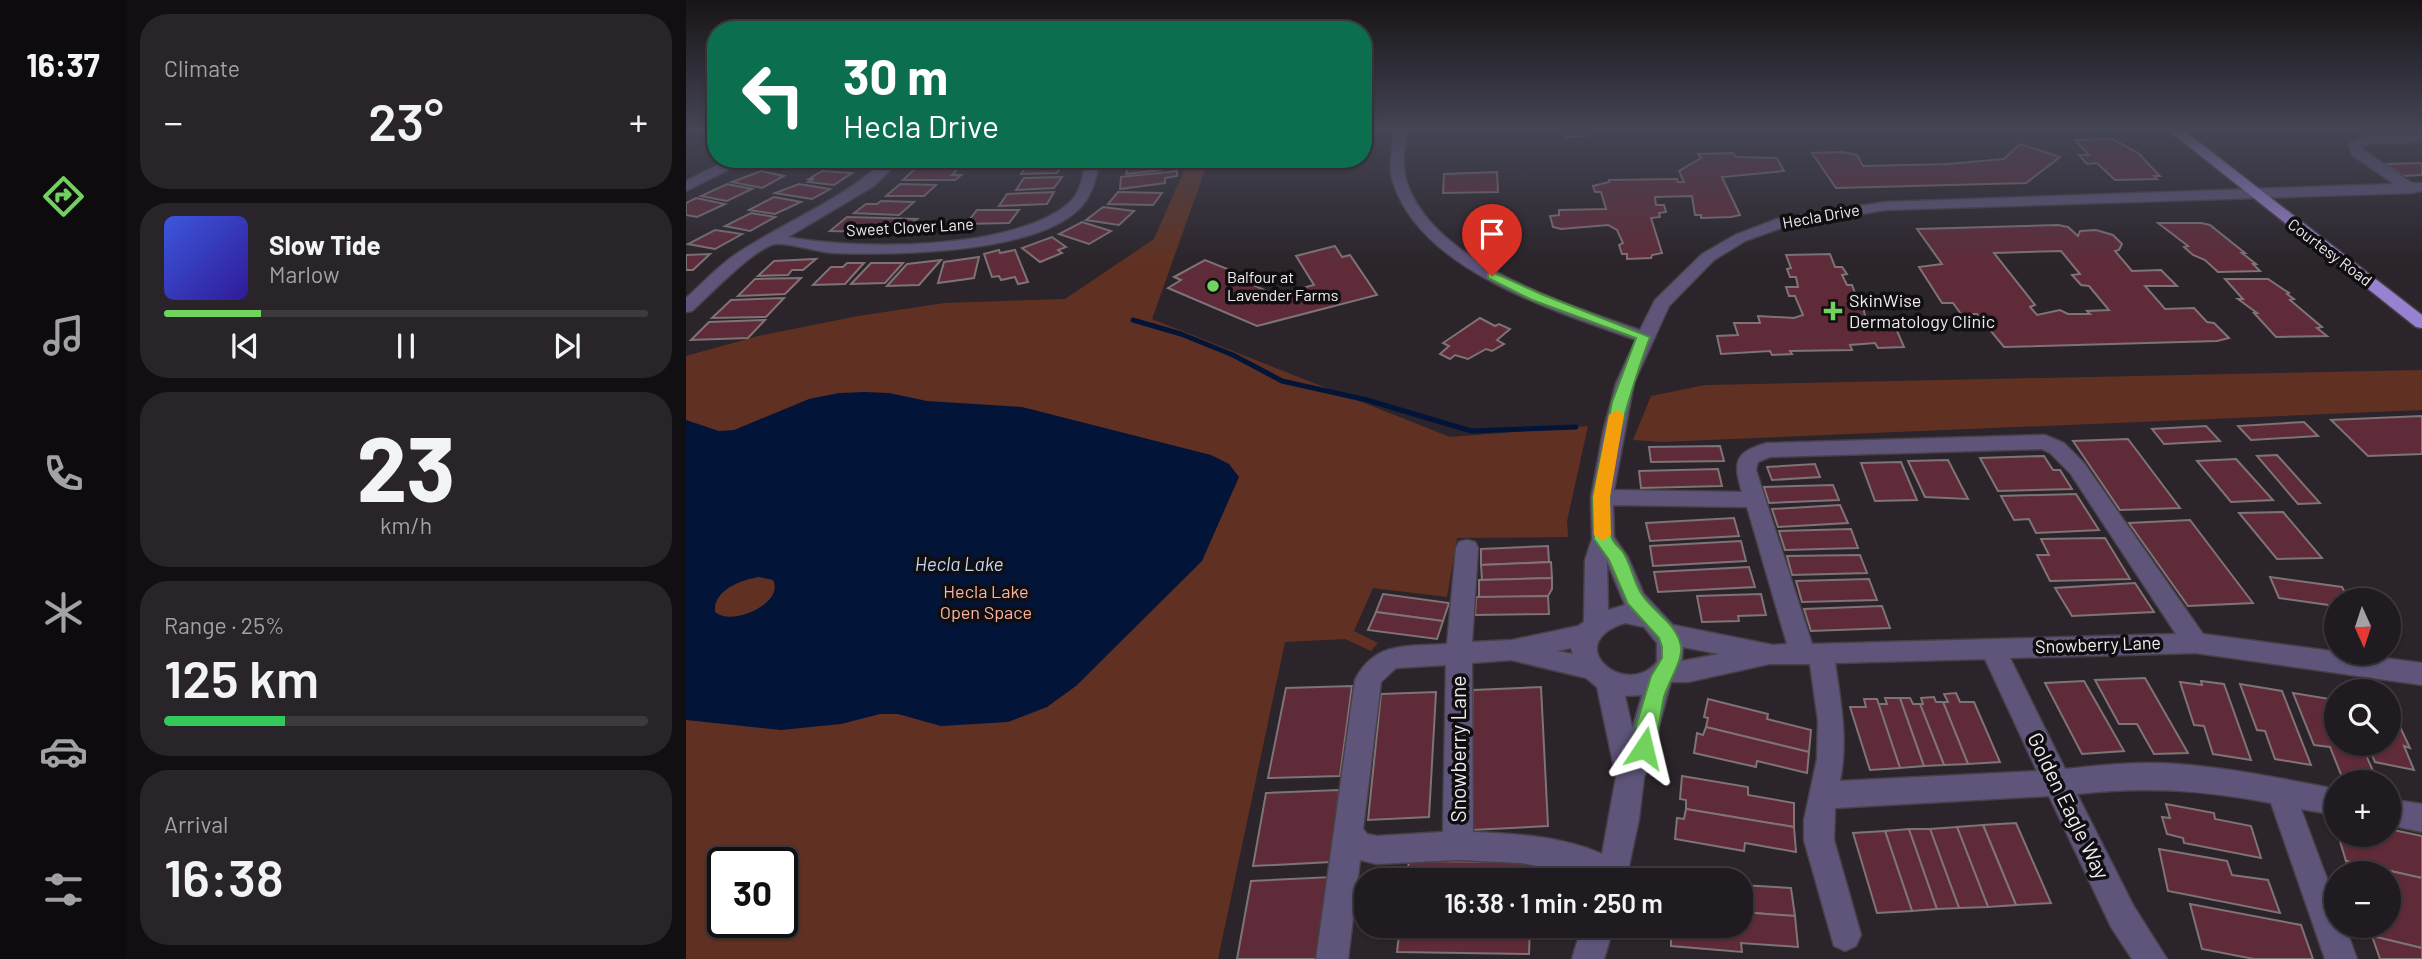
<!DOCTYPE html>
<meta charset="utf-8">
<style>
:root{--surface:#201b20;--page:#282429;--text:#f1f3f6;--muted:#a2a1a5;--line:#3d393e;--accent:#71d25e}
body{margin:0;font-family:Barlow,sans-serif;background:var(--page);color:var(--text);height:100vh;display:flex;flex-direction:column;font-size:26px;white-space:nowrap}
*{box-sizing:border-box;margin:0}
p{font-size:23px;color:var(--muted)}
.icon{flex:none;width:38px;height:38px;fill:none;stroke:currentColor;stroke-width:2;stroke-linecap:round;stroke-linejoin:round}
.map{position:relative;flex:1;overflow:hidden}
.side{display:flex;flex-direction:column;gap:14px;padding:14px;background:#120f12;width:560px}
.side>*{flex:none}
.top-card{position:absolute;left:21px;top:21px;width:665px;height:147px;border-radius:28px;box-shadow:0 2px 5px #0004,0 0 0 2px var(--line);background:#0b6e4f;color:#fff;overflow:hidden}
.needle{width:46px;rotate:177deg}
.tools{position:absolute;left:1638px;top:588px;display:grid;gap:14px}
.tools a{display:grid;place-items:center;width:77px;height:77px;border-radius:50%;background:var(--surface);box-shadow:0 2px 5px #0004,0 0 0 2px var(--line);font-size:35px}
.speed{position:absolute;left:21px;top:847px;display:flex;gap:14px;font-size:35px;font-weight:700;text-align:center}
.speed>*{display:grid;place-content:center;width:91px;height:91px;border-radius:50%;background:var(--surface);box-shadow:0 2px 5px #0004,0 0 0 2px var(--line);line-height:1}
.speed .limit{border:4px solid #111;border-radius:10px;background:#fff;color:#111}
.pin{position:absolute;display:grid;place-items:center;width:60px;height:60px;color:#fff;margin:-72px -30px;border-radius:50% 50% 50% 0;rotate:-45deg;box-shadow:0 0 7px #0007}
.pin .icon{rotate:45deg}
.me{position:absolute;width:77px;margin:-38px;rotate:10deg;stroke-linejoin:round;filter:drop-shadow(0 0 5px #0008)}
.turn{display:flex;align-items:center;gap:24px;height:147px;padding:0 21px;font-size:32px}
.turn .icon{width:91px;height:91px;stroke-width:2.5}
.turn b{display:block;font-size:49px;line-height:60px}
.big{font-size:52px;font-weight:600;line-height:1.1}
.side .card{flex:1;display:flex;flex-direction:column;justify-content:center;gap:10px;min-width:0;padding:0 24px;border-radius:28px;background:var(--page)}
.side .dial{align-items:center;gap:0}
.dial b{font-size:91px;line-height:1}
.song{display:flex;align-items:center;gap:21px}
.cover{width:84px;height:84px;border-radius:10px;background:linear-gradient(135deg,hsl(230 70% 55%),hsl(250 70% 35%))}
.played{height:7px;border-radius:4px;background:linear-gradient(90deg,var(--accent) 20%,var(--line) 20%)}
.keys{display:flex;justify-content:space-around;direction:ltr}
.heat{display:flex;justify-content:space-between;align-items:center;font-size:38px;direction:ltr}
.charge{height:10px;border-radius:5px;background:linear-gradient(90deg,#34c759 25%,var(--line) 0)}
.trip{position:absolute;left:668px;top:868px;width:399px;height:70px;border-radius:28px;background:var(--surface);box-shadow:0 2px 5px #0004,0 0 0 2px var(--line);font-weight:600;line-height:70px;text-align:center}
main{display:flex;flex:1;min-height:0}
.tabs{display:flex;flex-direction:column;width:126px;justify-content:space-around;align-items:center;background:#0d0b0d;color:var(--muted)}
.tabs .icon{width:49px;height:49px}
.tabs .selected{color:var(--accent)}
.tabs b{font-size:32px;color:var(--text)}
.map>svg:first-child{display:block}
</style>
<main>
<nav class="tabs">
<b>16:37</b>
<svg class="icon selected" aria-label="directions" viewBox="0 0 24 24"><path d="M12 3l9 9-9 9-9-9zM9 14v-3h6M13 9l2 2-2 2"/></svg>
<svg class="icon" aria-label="music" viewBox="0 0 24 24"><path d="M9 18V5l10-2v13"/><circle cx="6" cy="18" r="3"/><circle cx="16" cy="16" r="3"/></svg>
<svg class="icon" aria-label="phone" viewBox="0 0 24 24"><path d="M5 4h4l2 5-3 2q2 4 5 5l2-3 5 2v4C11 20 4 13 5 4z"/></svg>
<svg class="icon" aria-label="climate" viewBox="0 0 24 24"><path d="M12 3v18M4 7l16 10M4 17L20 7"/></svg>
<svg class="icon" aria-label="car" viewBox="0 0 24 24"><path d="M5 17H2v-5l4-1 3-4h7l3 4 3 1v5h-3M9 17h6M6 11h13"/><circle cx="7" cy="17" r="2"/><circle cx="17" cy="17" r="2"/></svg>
<svg class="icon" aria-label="filters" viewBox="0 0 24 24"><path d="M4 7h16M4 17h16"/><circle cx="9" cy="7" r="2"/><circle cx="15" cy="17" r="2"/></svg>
</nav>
<section class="side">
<div class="card"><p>Climate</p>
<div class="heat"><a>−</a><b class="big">23°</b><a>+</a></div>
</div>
<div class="card">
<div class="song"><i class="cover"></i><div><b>Slow Tide</b><p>Marlow</p></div></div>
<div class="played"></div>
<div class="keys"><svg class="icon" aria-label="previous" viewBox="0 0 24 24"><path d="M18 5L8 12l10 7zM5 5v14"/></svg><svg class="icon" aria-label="pause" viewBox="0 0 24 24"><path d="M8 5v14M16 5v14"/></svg><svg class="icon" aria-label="next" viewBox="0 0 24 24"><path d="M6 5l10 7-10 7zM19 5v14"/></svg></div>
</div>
<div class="card dial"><b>23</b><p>km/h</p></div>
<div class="card"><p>Range · 25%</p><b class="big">125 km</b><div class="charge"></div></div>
<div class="card"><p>Arrival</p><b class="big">16:38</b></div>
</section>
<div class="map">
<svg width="1736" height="959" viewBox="0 0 1736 959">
<rect width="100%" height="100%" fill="#2b242a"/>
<!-- green -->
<g fill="#603122" fill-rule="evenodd">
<path d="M503,159H523L466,319L764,437L902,426L881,521L882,537L771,538L761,597L687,588L668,631L692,643L685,651L659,639L599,642L532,959H0V356L72,336L172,316L258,303L379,299L468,239ZM37,863H96V922H37Z"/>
<polygon points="1736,370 1736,410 976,442 947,440 965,396 1019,385"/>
</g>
<!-- water -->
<path fill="#031439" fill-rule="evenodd" d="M179,392L203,393L241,401L336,407L525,455L543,464L553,477L516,561L390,686L361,707L322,722L255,726L212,714H194L155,724L95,730L0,720V420L33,431L48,430L123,399L153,393ZM73,577L87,580C99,603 46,627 29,612C27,590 55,580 73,577Z"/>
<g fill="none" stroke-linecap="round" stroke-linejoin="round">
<!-- stream -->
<polyline stroke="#031439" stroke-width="5" points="447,320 495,334 547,355 596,381 681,400 785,431 890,427"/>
</g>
<!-- building -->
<g fill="#5f2b39" stroke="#7e7376" stroke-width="2" fill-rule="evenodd">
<polygon points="852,129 898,129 898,136 880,137 879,130"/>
<polygon points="1426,139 1452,153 1474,176 1468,176 1471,179 1429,180 1411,163 1401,164 1393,155 1403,155 1389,140"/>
<polygon points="1334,144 1374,157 1340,183 1150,188 1126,153 1156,152 1171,155 1177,166 1262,164 1318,159"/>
<polygon points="1047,153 1050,157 1091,158 1098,171 1036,177 1054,215 1045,217 1015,218 1015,215 1009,215 1006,196 969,197 970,205 978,205 980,212 973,213 974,217 965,218 976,253 966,255 965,258 941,259 941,254 936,254 933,245 937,243 931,230 922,225 875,229 867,227 864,216 873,215 873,210 920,209 915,192 909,192 907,186 923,182 923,180 991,179 992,182 998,182 993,171 1015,158 1012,154"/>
<polygon points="477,159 475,170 440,174 443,162"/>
<polygon points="386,163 382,169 374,169 371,173 335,174 342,165"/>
<polygon points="1736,163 1736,175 1717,176 1700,164"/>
<polygon points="230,168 273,168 266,175 275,175 269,180 217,180"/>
<polygon points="75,171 98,176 76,188 46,182"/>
<polygon points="136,171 166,173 148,185 122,182 128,179 123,179"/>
<polygon points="491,171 491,176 479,178 479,183 434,189 435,177"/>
<polygon points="811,172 812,192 757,193 758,174"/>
<polygon points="376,177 368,188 330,190 338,178"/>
<polygon points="41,184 66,189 41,201 15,196"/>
<polygon points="113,184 144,189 126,199 89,193"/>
<polygon points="214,184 250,185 238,196 200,196"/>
<polygon points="368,192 361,204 313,206 321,194"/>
<polygon points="432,192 476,193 467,205 422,204"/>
<polygon points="88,197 115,202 89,214 63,210"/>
<polygon points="10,198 39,204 11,217 0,215 0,203"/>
<polygon points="195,201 228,202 213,215 168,213 180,204 191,204"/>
<polygon points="417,207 448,211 433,225 400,220"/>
<polygon points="291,210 333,210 323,223 280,224"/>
<polygon points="65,213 89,217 64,231 39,226"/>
<polygon points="161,217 231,219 224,224 208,224 202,229 193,229 190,232 144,231"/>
<polygon points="396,222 425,231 403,244 373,234"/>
<polygon points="1472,223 1515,223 1524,225 1559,253 1556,253 1570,264 1567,264 1574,271 1532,272 1519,260 1507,255 1498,247 1502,246"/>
<path d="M1372,225L1382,227L1392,236L1394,231L1410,230L1427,235L1436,244L1433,250L1429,251L1446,271L1475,270L1491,286H1459L1479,309L1508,308L1521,322L1528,323L1543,338L1531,341L1318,347L1291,314H1275L1267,303H1256L1233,267L1256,264L1231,229ZM1375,251L1394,274L1386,275L1395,285L1403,286L1423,310L1401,311L1404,314H1382L1374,310L1351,315L1344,307L1349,305L1308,253Z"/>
<polygon points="29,230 56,234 29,249 2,244"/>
<polygon points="366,237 380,247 372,250 376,253 354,262 336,248"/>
<polygon points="649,246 656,257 664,255 691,295 571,326 482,288 495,280 488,277 519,260 559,276 553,279 590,295 628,285 610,256"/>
<polygon points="313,250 314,253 329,250 342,282 332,284 329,277 315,280 313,276 306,277 298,254"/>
<polygon points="24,254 7,270 0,270 0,255"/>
<polygon points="1144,254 1149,267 1156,267 1161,274 1156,275 1161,285 1166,285 1169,293 1167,294 1172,300 1167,301 1171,307 1177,307 1180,320 1206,319 1218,347 1192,348 1189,343 1164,345 1166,350 1104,351 1106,354 1086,355 1084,351 1035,354 1031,336 1052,335 1048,323 1074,323 1072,316 1108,318 1117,315 1109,296 1103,296 1100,287 1112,287 1110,277 1104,277 1101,269 1105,268 1100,255"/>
<polygon points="293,257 288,278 252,283 258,262"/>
<polygon points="130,259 117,270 106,270 102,275 72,276 88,261"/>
<polygon points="255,260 233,285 201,286 221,264"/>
<polygon points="161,263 178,263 159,284 127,285 145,267 157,267"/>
<polygon points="185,263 217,263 199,283 165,284"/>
<polygon points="115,278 99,294 52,296 69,279"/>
<polygon points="1539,279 1582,279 1603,293 1601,294 1608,299 1604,300 1636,327 1631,328 1641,336 1590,337 1568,313 1571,313 1552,299 1557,299"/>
<polygon points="98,298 80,317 26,318 45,300"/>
<polygon points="794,318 809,326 813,324 824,329 811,340 818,344 806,351 800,349 782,359 769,355 764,359 754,354 763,346 757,343"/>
<polygon points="79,320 62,338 5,340 23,322"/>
<polygon points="1736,416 1736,454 1682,456 1645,420"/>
<polygon points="1618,422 1632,436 1565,440 1552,426"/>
<polygon points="1520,426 1534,441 1478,444 1466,429"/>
<polygon points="1442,439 1494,508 1434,510 1387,441"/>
<polygon points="1034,446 1038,461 965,462 963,447"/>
<polygon points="1591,455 1634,503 1612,504 1571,456"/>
<polygon points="1358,456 1367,470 1374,470 1386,489 1312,491 1294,458"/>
<polygon points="1550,459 1587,500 1545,502 1511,461"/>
<polygon points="1262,460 1282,499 1239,497 1222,461"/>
<polygon points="1215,462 1231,500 1189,501 1175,463"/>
<polygon points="1129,464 1134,477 1086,480 1081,467"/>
<polygon points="1032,469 1036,486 955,488 953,471"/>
<polygon points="1147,485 1153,500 1083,503 1078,487"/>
<polygon points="1390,494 1413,530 1350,533 1343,519 1328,520 1315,496"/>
<polygon points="1154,505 1162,523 1092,527 1086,509"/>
<polygon points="1597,512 1636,558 1591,559 1553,513"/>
<polygon points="1048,518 1053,536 964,541 960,523"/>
<polygon points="1504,520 1567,603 1502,606 1443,523"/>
<polygon points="1165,529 1172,548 1099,550 1093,531"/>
<polygon points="1419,538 1444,579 1364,581 1351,555 1363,555 1355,539"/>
<polygon points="1055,541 1060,561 967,566 964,546"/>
<polygon points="862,546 863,562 795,565 795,549"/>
<polygon points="1174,555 1181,573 1106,575 1101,556"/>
<polygon points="865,562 866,578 796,580 795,565"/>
<polygon points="1063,567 1069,587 972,592 968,572"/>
<polygon points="1584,577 1656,587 1663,600 1650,600 1650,606 1593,598"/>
<polygon points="866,578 866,589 862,596 793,598 793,580"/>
<polygon points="1183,579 1191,600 1116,602 1110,581"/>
<polygon points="1449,583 1468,612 1386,616 1369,588"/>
<polygon points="697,594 763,603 757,621 690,612"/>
<polygon points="1075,594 1080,615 1052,616 1053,621 1016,622 1011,596"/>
<polygon points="862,596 863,614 789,615 790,597"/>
<polygon points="1196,606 1204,628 1125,631 1118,609"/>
<polygon points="690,612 757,621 751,639 682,630"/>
<polygon points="1459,678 1502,753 1468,754 1451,724 1433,724 1409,680"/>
<polygon points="1398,681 1438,751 1396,754 1359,683"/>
<polygon points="1515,681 1538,684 1565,760 1527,754 1518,726 1508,725 1494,682 1516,685"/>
<polygon points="1554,684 1596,691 1625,765 1589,759 1579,731 1571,730"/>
<polygon points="666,686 654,776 582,778 600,688"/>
<polygon points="855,687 862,826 786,830 787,690"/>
<polygon points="750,692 743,817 682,820 695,694"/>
<polygon points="1270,693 1274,702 1288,702 1314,762 1282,764 1257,702 1262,702 1258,694"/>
<polygon points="1607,693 1650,700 1650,744 1675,744 1692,782 1658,782 1644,747 1628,745"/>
<polygon points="1248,697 1250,702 1257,702 1282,764 1258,765 1234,704 1237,704 1235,698"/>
<polygon points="1199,698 1214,698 1238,766 1214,768 1192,704 1201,704"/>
<polygon points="1214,698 1224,698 1227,704 1234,704 1258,765 1238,766"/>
<polygon points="1022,699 1082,714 1081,719 1125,730 1123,752 1020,727 1022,718 1018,717"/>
<polygon points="1178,699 1191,699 1214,768 1184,770 1164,707 1180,707"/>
<polygon points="1703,713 1708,714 1724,748 1718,746 1728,770 1689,762 1681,744 1703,744"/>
<polygon points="1020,727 1123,752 1121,773 1071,761 1070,767 1008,753 1011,733 1017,735"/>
<polygon points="996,776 1062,787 1062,795 1108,803 1108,827 1000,809 1000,800 994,799"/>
<polygon points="653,790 645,862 567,866 580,793"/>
<polygon points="1480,804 1528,813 1529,819 1565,826 1575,858 1498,843 1497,838 1481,834 1476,817 1484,818"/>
<polygon points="1000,809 1108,827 1110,852 1059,843 1058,851 989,839 991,818 998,819"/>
<polygon points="1330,823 1365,903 1330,905 1297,825"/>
<polygon points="1297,825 1330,905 1302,907 1271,827"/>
<polygon points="1271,827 1302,907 1273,908 1244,829"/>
<polygon points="1223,829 1251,909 1226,911 1199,831"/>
<polygon points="1223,829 1244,829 1273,908 1251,909"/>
<polygon points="1703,829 1736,836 1736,878 1660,861 1652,835 1703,835"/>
<polygon points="1199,831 1226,911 1191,913 1167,833"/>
<polygon points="1473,849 1541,861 1546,875 1582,880 1594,913 1482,891"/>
<polygon points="723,861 846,862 845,880 720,880"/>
<polygon points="1660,861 1736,878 1736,948 1686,936 1683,926 1703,926 1703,873 1665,873"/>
<polygon points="985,871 1052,876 1053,880 985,880"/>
<polygon points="646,877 636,959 551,959 565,881"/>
<polygon points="1055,885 1105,888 1109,916 1055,912"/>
<polygon points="1504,904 1615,925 1627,959 1568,959 1516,949"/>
<polygon points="1055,912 1109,916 1112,947 1055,943 1056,952 985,946 985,926 1055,926"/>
<polygon points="714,926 844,926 843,954 711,952"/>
<polygon points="1686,936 1736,948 1736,959 1694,959"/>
</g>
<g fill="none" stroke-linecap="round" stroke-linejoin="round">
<!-- minor casing -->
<g stroke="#474046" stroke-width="3">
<g id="minor">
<path d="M709,129H721C719,146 715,166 721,183C749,264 881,304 954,330L969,300L1016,254L1049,235L1091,219L1199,202L1708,184L1666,155L1662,144L1683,135L1736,134V142L1685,143L1676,146L1677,150L1726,183H1736V191L1725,193L1199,210L1095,228L1059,241L1028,260L983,306L948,383L928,490L1056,492C1047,462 1048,452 1081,443L1359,435L1378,443L1398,463L1517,634L1736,663V685L1510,653L1324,658L1379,769C1416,765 1454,761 1491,764C1545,768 1598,779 1650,789V815L1615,809L1650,903V926H1659L1671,959H1639L1585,803C1517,790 1460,786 1391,794L1447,905L1481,959H1446L1425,927L1363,796L1149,808L1148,840L1175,935L1170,946L1159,951L1148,946L1118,840V820L1131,759L1132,721L1124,664H1083L1002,682H985L973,726L972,748L958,777L953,819L940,880H907L894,874L835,863L772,860L691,864L674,860L662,959H630L669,680C689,640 723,647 761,644L770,548L773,542L781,540L789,542L792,548L786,642L826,640L892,626L898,622L899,560L906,539L905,497L917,432L930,383L950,340C871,312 735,271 707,182C702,166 706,146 709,129ZM1356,449L1364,453L1384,473L1490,634L1126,644L1070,470L1072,462L1084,457ZM927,505L1061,507L1101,644L1087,645L987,625L958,594L942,557L928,537ZM921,562L939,605L922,610ZM939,623L958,627L971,643V662C940,700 873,644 939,623ZM997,647L1033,654L996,661ZM885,648L887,654L871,651ZM1299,659L1351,771L1154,781C1162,741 1155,703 1149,663ZM825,660L900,678L911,687L930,777L916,854C876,836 830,834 787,832L786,663ZM760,665L757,832L691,836L681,834L677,829L695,682L710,668ZM956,695L947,726L946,727L939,696Z"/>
<polygon points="44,159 148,159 141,163 60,161 0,191 0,181"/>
<path d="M200,159H215L188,186L102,237C170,250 328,251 383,203C395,193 397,174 401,159H415C410,176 407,195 394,208C349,254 209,255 147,253C133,252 99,242 89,244C67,249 24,295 6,311L0,312V298C17,283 34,264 53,252C102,220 157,200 200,159Z"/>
<polygon points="1703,799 1736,804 1736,832 1703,825"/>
<polygon points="896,926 928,926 918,959 886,959"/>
</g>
</g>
<!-- major casing -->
<g stroke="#474046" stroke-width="3">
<polygon id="major" points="1481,129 1496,129 1736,315 1736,328 1730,327"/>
</g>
<!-- minor -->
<use href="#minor" fill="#5f557b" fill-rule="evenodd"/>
<!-- major -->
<use href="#major" fill="#9881d0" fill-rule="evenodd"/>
</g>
<!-- sky -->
<linearGradient id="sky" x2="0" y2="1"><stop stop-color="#181417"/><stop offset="0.49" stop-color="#444555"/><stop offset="1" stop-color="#444555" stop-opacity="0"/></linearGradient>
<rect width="1736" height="264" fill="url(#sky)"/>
<!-- route -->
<path fill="#71d25e" stroke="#49883d" stroke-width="2" d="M806,272L855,294L964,337C945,389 915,480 925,535C926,542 933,547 937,552C946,566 948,584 957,596C969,613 992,625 995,647C997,660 982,683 978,697C974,714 972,741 965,754L958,757L951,754L948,748L950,726L965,676L976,658V647L973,638L942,604L923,560L908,539L907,497L926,402L950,338L846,300L802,278V273Z"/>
<!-- slow -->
<polygon fill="#f59e0b" points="931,410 938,415 924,497 925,535 917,541 908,535 907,497 923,415"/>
<!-- markers -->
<g fill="#71d25e" stroke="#110e11" stroke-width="2.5">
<circle cx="527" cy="286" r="7"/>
<path d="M1143.5 300.5h7v7h7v7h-7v7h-7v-7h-7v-7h7z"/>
</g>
<g text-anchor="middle" stroke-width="7" stroke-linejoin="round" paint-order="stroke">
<!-- far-street labels -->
<g font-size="16" fill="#f0ebef" stroke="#110e11">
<text transform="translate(1135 216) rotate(-10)" y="6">Hecla Drive</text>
<text transform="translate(224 227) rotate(-3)" y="6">Sweet Clover Lane</text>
<text transform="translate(1644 252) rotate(37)" y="6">Courtesy Road</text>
</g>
<!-- far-poi labels -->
<g font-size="16" fill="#f0ebef" stroke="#110e11" text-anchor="start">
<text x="541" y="283">Balfour at<tspan x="541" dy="18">Lavender Farms</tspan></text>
</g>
<!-- poi labels -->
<g font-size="18" fill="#f0ebef" stroke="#110e11" text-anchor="start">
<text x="1163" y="307">SkinWise<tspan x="1163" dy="21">Dermatology Clinic</tspan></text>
</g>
<!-- park labels -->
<g font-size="18" fill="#fab59f" stroke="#110e11">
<text x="300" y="598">Hecla Lake<tspan x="300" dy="21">Open Space</tspan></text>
</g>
<!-- street labels -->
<g font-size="18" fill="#f0ebef" stroke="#110e11">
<text transform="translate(1412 645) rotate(-2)" y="6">Snowberry Lane</text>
</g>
<!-- water labels -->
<g font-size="19" font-style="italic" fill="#c6d6f3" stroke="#110e11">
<text x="273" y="571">Hecla Lake</text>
</g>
<!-- near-street labels -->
<g font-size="21" fill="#f0ebef" stroke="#110e11">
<text transform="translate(773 749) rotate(-90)" y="7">Snowberry Lane</text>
<text transform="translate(1382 806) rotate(64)" y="7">Golden Eagle Way</text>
</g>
</g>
</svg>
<div class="tools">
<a><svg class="needle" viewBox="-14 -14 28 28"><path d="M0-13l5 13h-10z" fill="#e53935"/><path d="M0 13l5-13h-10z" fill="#a2a1a5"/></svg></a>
<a><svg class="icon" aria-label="search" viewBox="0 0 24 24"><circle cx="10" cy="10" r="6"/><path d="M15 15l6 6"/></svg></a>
<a>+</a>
<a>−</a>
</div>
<div class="speed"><div class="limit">30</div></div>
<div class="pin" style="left:806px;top:276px;background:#d93025"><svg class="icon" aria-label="arrive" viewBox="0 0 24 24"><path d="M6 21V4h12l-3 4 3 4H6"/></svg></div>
<svg class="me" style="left:958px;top:748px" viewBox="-20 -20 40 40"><path d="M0-17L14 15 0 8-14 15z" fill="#71d25e" stroke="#fff" stroke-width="4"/></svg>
<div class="trip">16:38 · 1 min · 250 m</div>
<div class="top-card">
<div class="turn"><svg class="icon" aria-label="left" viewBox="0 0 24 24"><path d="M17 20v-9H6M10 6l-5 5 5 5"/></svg><div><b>30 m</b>Hecla Drive</div></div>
</div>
</div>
</main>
